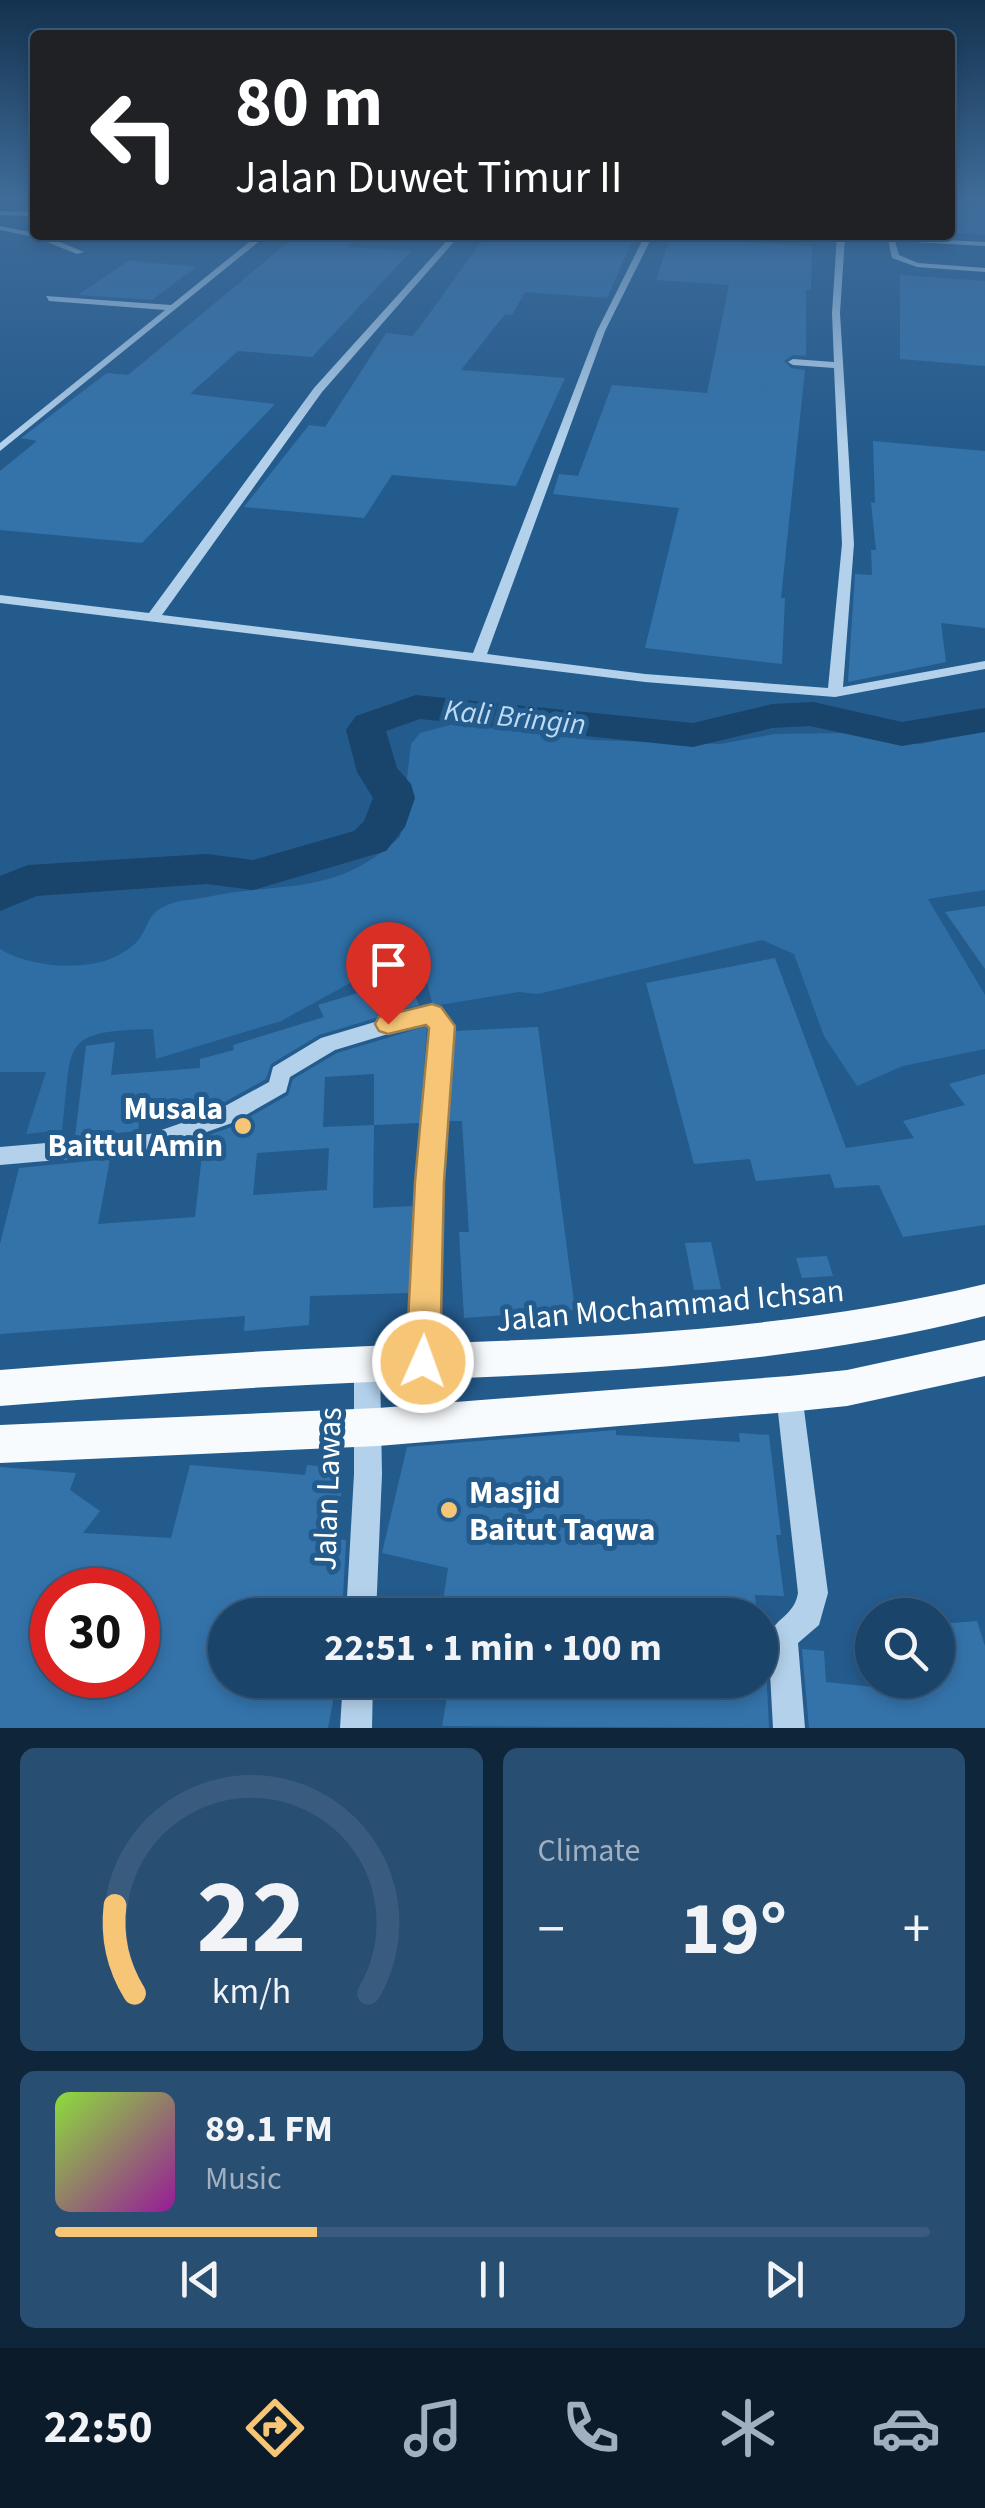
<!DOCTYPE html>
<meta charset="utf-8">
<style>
:root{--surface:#1b446a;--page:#284e72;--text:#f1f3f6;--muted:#a0b0c1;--line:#395c7e;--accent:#f6c676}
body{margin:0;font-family:"Source Sans 3",sans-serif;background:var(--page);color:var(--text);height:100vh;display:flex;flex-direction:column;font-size:38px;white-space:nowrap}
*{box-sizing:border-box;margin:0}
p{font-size:32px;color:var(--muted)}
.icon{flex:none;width:55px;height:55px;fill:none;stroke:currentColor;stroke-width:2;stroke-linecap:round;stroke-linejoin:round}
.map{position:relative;height:1728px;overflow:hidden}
.sheet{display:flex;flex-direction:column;gap:20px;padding:20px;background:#0f253a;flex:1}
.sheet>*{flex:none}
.banner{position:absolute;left:30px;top:30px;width:925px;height:210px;border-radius:10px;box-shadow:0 5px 15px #0003,0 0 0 2px var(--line);background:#202124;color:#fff;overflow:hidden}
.fabs{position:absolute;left:855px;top:1598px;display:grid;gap:20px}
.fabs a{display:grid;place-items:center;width:100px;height:100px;border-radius:50%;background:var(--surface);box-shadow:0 5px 15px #0003,0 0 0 2px var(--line);font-size:50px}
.speed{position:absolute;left:30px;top:1568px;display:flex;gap:20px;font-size:50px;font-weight:700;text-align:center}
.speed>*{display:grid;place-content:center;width:130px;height:130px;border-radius:50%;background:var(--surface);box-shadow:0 5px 15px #0003,0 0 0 2px var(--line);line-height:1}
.speed .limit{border:15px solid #d22;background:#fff;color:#111}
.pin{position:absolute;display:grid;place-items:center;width:85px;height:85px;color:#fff;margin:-102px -42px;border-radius:50% 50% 50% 0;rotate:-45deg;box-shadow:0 0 10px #0007}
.pin .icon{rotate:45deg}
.me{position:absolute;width:110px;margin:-55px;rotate:2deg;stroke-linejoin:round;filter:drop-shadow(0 0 8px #0008)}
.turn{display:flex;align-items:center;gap:35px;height:210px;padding:0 40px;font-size:45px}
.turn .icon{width:130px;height:130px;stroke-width:2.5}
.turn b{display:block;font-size:70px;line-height:85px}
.big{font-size:75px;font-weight:700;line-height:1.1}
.sheet .tile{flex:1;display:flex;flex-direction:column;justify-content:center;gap:15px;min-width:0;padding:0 35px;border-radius:15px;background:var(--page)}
.sheet .dial{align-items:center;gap:0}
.dial svg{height:260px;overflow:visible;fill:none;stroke:var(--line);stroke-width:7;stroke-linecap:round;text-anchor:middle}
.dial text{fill:var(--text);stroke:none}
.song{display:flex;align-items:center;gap:30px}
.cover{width:120px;height:120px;border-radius:15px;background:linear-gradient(135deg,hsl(90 70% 55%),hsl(300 70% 35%))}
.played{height:10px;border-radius:5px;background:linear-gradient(90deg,var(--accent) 30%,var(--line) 30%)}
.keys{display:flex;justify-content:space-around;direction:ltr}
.heat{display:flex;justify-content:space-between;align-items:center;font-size:55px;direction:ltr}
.sheet .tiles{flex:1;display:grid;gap:20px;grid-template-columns:1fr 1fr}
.tile:last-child{grid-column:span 2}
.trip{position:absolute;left:208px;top:1598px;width:570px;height:100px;border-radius:50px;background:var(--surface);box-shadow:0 5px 15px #0003,0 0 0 2px var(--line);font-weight:700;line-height:100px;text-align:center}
.tabs{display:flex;height:160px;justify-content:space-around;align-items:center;background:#0b1b2a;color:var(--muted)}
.tabs .icon{width:70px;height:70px}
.tabs .active{color:var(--accent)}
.tabs b{font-size:45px;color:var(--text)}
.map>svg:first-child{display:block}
</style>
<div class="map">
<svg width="985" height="1728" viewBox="0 0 985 1728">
<rect width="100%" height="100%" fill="#245b8d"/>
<!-- green -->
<path fill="#2e6ea5" d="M454,724L592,740L720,744L775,734L848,733L890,743L921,744L985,730V890L928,899L985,995V1049L903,1066L857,1086L824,1036L794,954L762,940L538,994L519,992L433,1006L424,971L363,976L281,1021L156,1059L153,1029C57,1031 73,1044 62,1130L26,1134L46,1072H0V949C26,965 66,969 96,963C110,961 134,949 141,936C149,924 148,915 163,907C175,900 194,900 207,897C284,881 336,897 400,837L411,744L420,733Z"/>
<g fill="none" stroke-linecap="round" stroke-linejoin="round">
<!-- river -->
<polygon fill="#19446c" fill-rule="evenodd" points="416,695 693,723 772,704 813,702 902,722 985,708 985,732 902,746 810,726 772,728 693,747 420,719 386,731 397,768 411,784 415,798 405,827 386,851 253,890 207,884 37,896 0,911 0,876 28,865 207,854 253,860 354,831 364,821 373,798 357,772 346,730 356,716"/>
</g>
<!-- building -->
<g fill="#3473aa" fill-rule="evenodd">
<polygon points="950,200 985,200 985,235 950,232"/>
<polygon points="297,235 363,235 348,247 411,251 312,357 238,351 190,394 275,404 142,543 0,530 0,471 37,441 21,438 107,373 128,375"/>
<polygon points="500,235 635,235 607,298 525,292 512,315 505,314 461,370 565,378 516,486 392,475 364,518 244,507 309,425 325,427 386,333 413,336 485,237"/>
<polygon points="670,238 812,246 811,290 806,290 806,356 793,355 784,361 791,368 805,370 781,598 785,598 782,664 645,648 679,508 553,494 559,474 578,476 612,385 707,393 729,285 656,280"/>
<polygon points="130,260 143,262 196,267 152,300 78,295"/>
<polygon points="900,275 985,281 985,366 900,359"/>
<polygon points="873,441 985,451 985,628 941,623 946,662 848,682 855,574 872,575 871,550 876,550 871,502 875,503"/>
<polygon points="985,906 985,969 945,912"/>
<polygon points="775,958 846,1148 914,1138 903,1121 965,1105 949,1084 985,1074 985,1225 903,1237 879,1185 835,1188 830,1174 756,1181 750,1159 694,1164 646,983"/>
<polygon points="408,978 419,1005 319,1035 271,1064 266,1079 214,1108 200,1113 200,1108 140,1115 138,1131 75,1137 86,1046 115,1042 111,1075 200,1068 200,1059 234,1050 233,1045 324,1017 318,1005"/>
<path d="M427,1026L420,1123L374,1125V1074L325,1077L323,1127L374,1125L373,1208L413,1206L409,1293L310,1296L309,1325L244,1331L245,1316L0,1334V1244L19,1168L110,1159L98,1224L195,1217L204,1137L234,1126L288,1095L293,1079L337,1053ZM329,1148L327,1190L253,1195L257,1153Z"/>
<polygon points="538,1027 575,1310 464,1318 459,1232 469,1232 462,1121 448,1121 455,1031"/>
<polygon points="711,1242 721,1289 694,1290 685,1243"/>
<polygon points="827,1256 833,1276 802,1278 796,1258"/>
<polygon points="616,1430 616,1435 740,1442 739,1433 769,1435 781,1535 776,1535 784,1596 755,1595 757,1615 441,1615 448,1568 382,1553 407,1447"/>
<path d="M190,1465L305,1475L307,1465L339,1468L336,1483H343L334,1539L346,1540L342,1615H225V1680H337L328,1728H0V1467L76,1473L70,1490L100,1511L83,1533L171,1538ZM52,1590H138V1675H52Z"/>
<polygon points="977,1621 985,1646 985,1728 809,1728 802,1649 824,1651 826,1682 921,1692 917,1680 938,1680 938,1624"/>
<polygon points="760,1644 765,1645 769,1728 442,1726 450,1680 760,1680"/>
</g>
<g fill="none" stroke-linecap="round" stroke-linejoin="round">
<!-- minor -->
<g fill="#b3d1eb" fill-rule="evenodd">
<polygon points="0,211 35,212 35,216 0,215"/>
<polygon points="0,226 35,233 35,235 43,235 84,252 77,254 34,237 0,230"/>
<polygon points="258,235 267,235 0,451 0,443 165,310 49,301 46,296 171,305"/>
<polygon points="452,235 460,235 322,392 162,615 473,653 597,331 645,235 653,235 605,331 487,654 645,674 828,688 842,544 834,368 793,365 788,362 793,359 834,362 832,313 837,235 985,242 985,246 895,241 899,255 918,263 985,268 985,272 917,267 892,258 888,240 845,237 840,313 854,544 843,687 985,661 985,669 835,697 645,682 0,603 0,595 149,613 314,388"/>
<polygon points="432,1005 439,1008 452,1025 440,1183 436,1362 432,1371 423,1374 414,1371 410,1362 418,1183 432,1027 428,1022 335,1050 290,1077 286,1092 232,1123 150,1152 0,1165 0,1147 150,1134 216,1111 269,1082 273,1067 321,1038"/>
<polygon points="367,1353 376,1356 380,1365 382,1474 376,1615 346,1615 354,1474 354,1365 358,1356"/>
<path d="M789,1381L798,1385L802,1394L828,1593L819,1625L798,1643L805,1728H773L768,1637C776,1617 794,1616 798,1593L776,1394L780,1385Z"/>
<polygon points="343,1680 373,1680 372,1728 340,1728"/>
</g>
<!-- major -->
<g fill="#f7fbfe" fill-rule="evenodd">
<path d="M985,1284V1316C782,1368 578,1373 370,1382C246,1387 123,1396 0,1406V1370C123,1360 246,1351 370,1346C578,1338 782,1333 985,1284Z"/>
<polygon points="985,1340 985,1376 847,1406 789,1412 378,1446 0,1463 0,1425 378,1408 789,1376 847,1370"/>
</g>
</g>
<!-- sky -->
<linearGradient id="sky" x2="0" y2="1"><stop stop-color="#14324e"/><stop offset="0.45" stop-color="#3f6c9a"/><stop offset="1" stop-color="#3f6c9a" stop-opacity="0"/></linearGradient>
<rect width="985" height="442" fill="url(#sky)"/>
<!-- route -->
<polygon fill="#f6c676" stroke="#a0814d" stroke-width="2.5" points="432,1004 441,1007 455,1026 444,1182 440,1362 435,1374 423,1378 411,1374 406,1362 415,1182 429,1028 426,1025 388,1034 379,1031 375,1024 379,1017"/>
<!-- markers -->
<g fill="#f6c676" stroke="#245b8d" stroke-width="4">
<circle cx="243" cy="1126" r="10"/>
<circle cx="449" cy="1510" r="10"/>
</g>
<g text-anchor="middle" stroke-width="10" stroke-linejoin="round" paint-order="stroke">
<!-- water labels -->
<g font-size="30" font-style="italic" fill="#bfdbf2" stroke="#245b8d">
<text transform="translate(515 717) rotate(6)" y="10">Kali Bringin</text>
</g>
<!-- near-poi labels -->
<g font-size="32" font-weight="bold" fill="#fff" stroke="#245b8d" text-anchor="end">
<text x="223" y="1119">Musala<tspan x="223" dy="37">Baittul Amin</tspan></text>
<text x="469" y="1503" text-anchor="start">Masjid<tspan x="469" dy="37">Baitut Taqwa</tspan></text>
</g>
<!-- near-street labels -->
<g font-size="32" fill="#fff" stroke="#245b8d">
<text transform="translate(670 1305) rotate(-5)" y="11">Jalan Mochammad Ichsan</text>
<text transform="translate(327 1489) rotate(-88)" y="11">Jalan Lawas</text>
</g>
</g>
</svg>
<div class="fabs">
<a><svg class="icon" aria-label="search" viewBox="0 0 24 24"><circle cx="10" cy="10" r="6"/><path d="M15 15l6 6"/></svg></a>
</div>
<div class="speed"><div class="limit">30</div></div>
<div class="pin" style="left:388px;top:1024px;background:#d93025"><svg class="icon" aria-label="arrive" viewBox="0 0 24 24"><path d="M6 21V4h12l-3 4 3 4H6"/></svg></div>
<svg class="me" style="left:423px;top:1362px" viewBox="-20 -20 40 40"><circle r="17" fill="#f6c676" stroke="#fff" stroke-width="3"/><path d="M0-11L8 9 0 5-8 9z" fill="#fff"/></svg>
<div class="trip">22:51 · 1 min · 100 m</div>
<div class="banner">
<div class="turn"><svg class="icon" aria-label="left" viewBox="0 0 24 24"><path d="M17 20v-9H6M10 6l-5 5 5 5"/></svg><div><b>80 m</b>Jalan Duwet Timur II</div></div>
</div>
</div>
<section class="sheet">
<div class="tiles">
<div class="tile dial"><svg viewBox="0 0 100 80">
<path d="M14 69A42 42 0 1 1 86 69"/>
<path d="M14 69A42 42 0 0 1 8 42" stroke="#f6c676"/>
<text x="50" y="56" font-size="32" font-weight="700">22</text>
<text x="50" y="72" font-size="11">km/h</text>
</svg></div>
<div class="tile"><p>Climate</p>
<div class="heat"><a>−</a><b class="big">19°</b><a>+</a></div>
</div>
<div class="tile">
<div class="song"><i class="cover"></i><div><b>89.1 FM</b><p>Music</p></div></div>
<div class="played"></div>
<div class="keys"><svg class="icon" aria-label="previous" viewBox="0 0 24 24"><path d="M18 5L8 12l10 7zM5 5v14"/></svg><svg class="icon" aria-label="pause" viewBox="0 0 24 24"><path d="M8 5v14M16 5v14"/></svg><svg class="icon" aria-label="next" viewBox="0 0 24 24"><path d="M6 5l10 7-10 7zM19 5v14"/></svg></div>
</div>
</div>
</section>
<nav class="tabs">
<b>22:50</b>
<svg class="icon active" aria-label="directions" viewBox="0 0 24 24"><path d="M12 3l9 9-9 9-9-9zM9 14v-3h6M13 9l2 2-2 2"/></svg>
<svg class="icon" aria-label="music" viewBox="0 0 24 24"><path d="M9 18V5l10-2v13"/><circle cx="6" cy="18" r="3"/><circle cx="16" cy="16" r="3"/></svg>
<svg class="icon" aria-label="phone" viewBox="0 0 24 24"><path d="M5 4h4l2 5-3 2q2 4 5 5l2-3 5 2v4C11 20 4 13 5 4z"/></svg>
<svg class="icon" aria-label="climate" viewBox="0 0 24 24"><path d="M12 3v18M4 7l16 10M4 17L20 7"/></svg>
<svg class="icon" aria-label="car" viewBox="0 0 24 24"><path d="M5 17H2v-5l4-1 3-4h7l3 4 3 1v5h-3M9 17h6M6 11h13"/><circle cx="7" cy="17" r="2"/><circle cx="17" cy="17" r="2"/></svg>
</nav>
